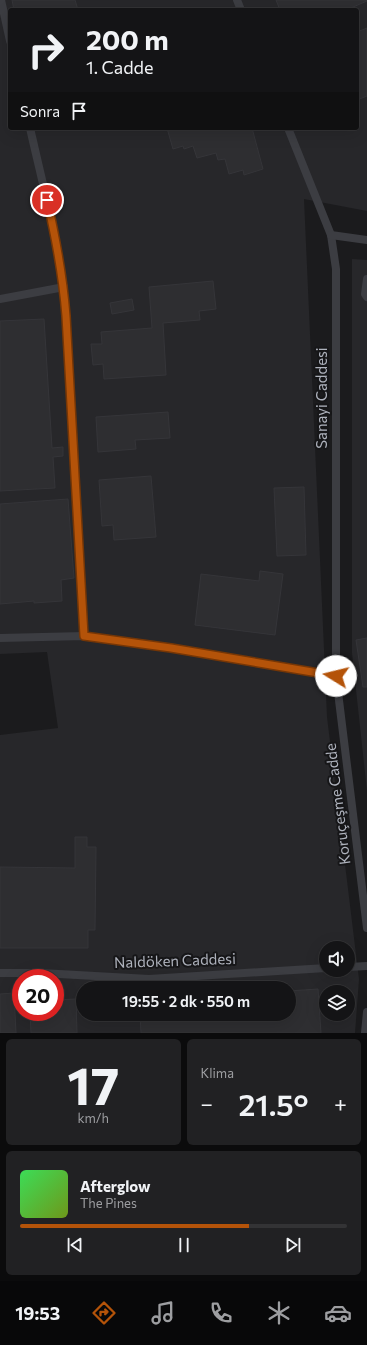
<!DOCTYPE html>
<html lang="tr">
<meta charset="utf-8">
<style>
:root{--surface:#141416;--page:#212123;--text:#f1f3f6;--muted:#9d9ea1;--line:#333335;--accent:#b45309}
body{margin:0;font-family:Commissioner,sans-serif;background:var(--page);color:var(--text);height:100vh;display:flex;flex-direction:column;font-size:15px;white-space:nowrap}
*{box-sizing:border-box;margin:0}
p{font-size:13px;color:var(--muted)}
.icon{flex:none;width:22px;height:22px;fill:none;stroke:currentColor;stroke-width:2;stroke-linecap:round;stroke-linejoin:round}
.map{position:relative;height:1033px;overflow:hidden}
.panel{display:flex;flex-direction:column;gap:6px;padding:6px;background:#0b0b0c;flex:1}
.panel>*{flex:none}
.hud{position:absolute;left:8px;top:8px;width:351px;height:122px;border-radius:4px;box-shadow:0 4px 16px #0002,0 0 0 1px var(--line);background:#141416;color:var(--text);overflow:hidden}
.controls{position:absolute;left:319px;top:941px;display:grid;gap:8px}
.controls a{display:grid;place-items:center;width:36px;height:36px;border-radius:50%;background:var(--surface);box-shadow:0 4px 16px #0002,0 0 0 1px var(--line);font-size:20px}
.speed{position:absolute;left:12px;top:969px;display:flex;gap:8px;font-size:20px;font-weight:700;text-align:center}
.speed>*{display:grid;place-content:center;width:52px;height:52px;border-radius:50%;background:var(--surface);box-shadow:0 4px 16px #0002,0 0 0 1px var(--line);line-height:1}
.speed .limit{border:6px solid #d22;background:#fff;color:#111}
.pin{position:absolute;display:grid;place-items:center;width:34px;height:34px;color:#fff;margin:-17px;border:2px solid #fff;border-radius:50%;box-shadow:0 1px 4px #0007}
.me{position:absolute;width:44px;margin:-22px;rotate:279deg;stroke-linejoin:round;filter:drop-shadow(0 0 3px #0008)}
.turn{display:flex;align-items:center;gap:14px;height:84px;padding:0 12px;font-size:18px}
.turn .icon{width:52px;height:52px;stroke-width:2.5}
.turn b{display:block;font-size:28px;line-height:34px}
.then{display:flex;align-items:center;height:38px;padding:0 12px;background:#0003;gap:8px;font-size:15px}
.big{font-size:30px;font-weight:600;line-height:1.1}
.panel .tile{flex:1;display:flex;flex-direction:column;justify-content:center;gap:6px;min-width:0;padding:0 14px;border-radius:6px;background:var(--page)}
.panel .dial{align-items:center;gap:0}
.dial b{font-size:52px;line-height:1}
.song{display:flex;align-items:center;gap:12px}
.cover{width:48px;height:48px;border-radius:6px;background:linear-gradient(135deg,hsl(130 70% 55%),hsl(80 70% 35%))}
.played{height:4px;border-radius:2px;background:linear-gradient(90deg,var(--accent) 70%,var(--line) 70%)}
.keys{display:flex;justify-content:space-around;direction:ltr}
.heat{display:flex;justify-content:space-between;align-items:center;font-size:22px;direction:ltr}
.panel .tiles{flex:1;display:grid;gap:6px;grid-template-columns:1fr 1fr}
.tile:last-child{grid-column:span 2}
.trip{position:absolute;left:76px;top:981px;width:220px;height:40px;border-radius:20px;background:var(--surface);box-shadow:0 4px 16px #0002,0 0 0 1px var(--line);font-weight:600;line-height:40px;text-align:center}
.menu{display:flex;height:64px;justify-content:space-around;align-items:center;background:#080809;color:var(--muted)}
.menu .icon{width:28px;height:28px}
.menu .selected{color:var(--accent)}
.menu b{font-size:18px;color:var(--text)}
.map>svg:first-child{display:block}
</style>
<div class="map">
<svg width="367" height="1033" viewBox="0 0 367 1033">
<rect width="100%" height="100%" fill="#1b1b1d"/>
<!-- built -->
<g fill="#27272a" fill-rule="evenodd">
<path d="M0,0H367V211L304,199L327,717L359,979L355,1033H0V735L58,728L47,652L0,654ZM10,10H357V128H10ZM326,948H348V970H326ZM21,978H55V1012H21ZM83,988H289V1014H83ZM326,992H348V1014H326Z"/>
<polygon points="352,259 367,260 367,791 352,653"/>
</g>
<!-- building -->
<g fill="#2e2e31" stroke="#353539">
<polygon points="12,0 75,0 78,10 14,10"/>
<polygon points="276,0 367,0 367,1 346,10 280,10"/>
<polygon points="367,28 367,96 357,100 357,32"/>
<polygon points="167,128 252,128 263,169 244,175 243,170 229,174 225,159 218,160 216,153 197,158 193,146 184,149 183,146 173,149"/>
<polygon points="213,281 216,309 199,311 200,320 163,323 166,375 104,379 103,364 93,365 91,344 102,344 101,332 152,328 149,287"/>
<polygon points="132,299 134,310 112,314 110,303"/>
<polygon points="44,319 52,448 63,447 63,456 53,457 55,488 0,491 0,321"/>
<polygon points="168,412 170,438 135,440 136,449 98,452 96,417"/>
<polygon points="151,476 156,537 114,540 113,525 102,526 99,480"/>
<polygon points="304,487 306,555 277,556 274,488"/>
<polygon points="68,499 74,578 61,580 62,601 34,603 34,601 0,604 0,504"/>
<polygon points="260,571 283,574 275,635 195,625 201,574 259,581"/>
<polygon points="367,638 367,687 363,687 356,640"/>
<polygon points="75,837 87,837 87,847 96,847 95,930 88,930 88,948 0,948 0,867 75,868"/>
<polygon points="318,989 321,1033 141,1033 140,1014 289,1014 289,991"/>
<polygon points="14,993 16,1033 0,1033 0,994"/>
<polygon points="76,999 77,1033 31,1033 30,1012 55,1012 55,1000"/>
</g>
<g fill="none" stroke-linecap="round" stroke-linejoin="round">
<!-- minor -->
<g stroke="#3c3d42" stroke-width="8">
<polyline points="1,0 10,41"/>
<polyline points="237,0 241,10"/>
<path d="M30,128C44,190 61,252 66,316L84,636"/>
<polyline points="288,128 331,235 336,269 336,676 367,928"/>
<polyline points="331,235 367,240"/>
<polyline points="367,279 365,294 367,297"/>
<polyline points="0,299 64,287"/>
<polyline points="0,638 84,636 171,648 336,676"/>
<polyline points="348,967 367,966"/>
<polyline points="0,973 41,973 149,979 326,968"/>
<polyline points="365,1033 367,1012"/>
</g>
</g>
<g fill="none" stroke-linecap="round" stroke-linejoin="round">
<!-- route casing -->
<g stroke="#753606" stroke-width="10">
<path id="route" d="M47,200C56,239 63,277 66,316L84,636L171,648L336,676"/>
</g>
<!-- route -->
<use href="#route" stroke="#b45309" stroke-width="7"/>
</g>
<g text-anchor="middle" stroke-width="4" stroke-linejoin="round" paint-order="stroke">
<!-- street labels -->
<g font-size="15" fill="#aeb2bc" stroke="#161618">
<text transform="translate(322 398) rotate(-90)" y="5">Sanayi Caddesi</text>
<text transform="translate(338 804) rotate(-97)" y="5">Koruçeşme Cadde</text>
<text transform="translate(175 961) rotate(-2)" y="5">Naldöken Caddesi</text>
</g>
</g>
</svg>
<div class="controls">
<a><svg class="icon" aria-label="sound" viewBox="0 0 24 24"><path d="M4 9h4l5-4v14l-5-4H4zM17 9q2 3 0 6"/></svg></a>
<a><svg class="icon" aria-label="layers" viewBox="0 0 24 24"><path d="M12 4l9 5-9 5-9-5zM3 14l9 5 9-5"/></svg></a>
</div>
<div class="speed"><div class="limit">20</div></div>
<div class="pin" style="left:47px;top:200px;background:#d93025"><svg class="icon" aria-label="arrive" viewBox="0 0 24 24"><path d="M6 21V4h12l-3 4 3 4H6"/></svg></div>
<svg class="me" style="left:336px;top:676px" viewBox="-20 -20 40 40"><circle r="19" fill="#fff"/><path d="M0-13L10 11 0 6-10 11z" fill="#b45309"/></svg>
<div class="trip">19:55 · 2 dk · 550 m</div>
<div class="hud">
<div class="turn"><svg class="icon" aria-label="right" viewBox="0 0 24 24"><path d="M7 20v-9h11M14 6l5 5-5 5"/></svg><div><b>200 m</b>1. Cadde</div></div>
<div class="then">Sonra<svg class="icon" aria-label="arrive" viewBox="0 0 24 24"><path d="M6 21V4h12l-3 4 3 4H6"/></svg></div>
</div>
</div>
<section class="panel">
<div class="tiles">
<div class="tile dial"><b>17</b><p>km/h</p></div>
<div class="tile"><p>Klima</p>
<div class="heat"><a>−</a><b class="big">21.5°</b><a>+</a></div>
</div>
<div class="tile">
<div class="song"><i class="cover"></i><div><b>Afterglow</b><p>The Pines</p></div></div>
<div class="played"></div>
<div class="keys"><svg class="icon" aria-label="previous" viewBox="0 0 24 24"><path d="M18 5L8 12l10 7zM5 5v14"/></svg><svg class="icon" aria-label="pause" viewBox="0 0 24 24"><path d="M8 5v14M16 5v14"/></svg><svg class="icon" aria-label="next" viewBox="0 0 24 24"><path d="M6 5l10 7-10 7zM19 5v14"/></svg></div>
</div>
</div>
</section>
<nav class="menu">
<b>19:53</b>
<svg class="icon selected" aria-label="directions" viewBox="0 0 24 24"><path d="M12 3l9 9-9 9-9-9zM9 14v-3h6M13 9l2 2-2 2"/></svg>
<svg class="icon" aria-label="music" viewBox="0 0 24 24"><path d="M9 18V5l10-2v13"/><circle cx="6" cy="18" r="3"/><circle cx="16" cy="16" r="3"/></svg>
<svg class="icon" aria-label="phone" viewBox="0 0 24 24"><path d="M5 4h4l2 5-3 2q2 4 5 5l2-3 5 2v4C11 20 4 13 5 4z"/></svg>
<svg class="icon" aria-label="climate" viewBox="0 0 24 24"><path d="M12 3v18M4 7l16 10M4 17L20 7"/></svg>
<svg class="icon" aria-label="car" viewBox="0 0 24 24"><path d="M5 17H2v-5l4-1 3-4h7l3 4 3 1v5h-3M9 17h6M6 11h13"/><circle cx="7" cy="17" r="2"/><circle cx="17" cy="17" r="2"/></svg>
</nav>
